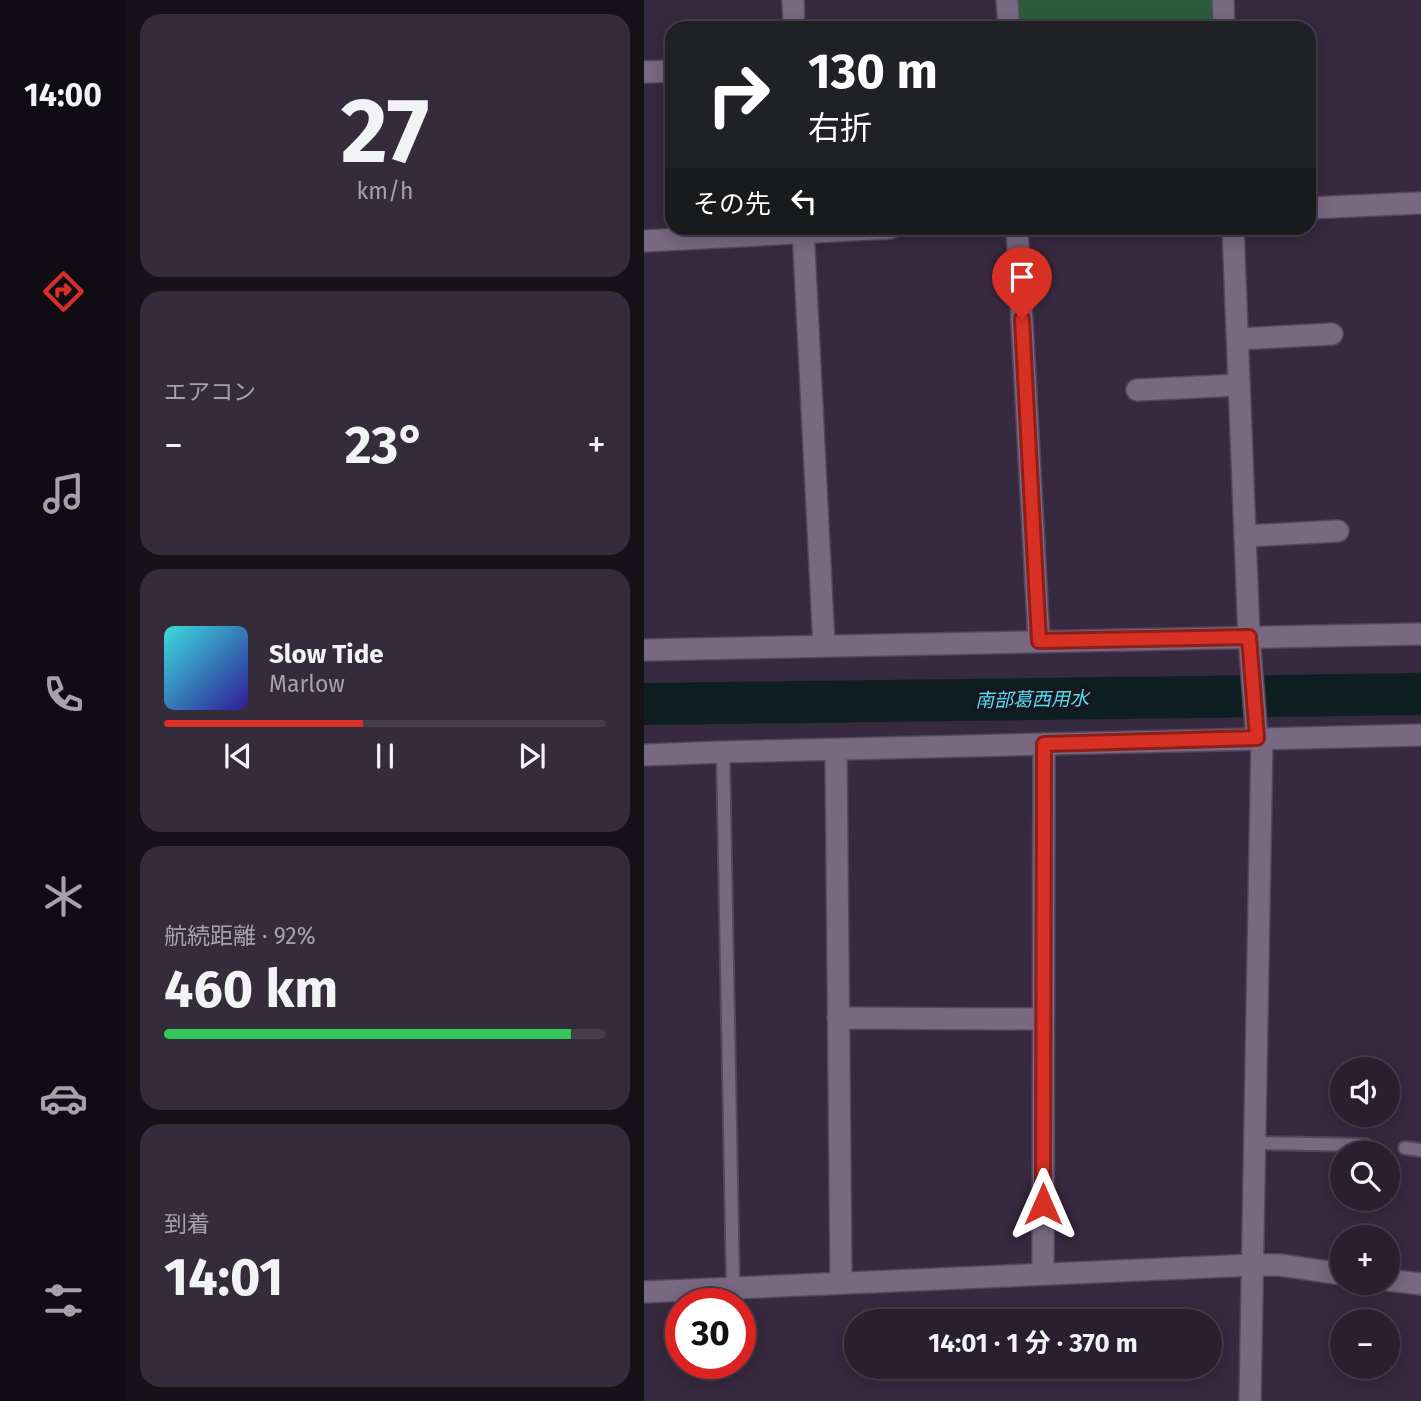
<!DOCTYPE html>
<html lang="ja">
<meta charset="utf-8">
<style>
:root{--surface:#291f2f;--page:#352c3b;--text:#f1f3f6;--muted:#a5a2aa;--line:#453d4b;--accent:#d93025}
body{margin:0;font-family:"Fira Sans","Noto Sans JP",sans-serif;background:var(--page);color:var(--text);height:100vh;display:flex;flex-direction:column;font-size:26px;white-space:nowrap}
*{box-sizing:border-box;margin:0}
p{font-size:23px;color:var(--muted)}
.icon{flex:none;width:38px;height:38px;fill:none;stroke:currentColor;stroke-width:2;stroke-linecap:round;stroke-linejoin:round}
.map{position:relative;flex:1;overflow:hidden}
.panel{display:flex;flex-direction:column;gap:14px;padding:14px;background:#17111a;width:518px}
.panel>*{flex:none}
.hud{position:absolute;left:21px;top:21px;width:651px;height:214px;border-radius:21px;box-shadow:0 4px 18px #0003,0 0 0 2px var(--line);background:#202124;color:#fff;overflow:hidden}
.fabs{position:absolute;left:686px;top:1057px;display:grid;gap:14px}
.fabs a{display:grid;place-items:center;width:70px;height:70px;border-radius:50%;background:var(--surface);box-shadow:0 4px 18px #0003,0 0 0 2px var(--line);font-size:35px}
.speed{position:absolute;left:21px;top:1288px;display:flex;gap:14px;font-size:35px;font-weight:700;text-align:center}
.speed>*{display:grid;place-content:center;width:91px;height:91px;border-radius:50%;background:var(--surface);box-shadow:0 4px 18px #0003,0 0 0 2px var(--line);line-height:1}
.speed .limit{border:10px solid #d22;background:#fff;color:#111}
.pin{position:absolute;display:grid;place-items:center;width:60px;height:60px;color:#fff;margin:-72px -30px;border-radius:50% 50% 50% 0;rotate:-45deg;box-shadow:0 0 7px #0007}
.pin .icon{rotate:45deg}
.me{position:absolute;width:77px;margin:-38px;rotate:0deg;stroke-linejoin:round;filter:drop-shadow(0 0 5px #0008)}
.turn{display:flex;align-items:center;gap:24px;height:147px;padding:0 28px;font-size:32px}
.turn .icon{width:91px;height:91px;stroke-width:2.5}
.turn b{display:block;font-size:49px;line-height:60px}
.then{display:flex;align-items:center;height:66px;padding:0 28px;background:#0003;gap:14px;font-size:26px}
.big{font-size:52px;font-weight:700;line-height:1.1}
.panel .card{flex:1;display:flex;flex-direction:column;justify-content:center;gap:10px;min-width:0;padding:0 24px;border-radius:21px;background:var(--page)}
.panel .dial{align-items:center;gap:0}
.dial b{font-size:91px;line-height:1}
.song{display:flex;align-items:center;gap:21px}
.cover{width:84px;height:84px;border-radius:10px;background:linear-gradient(135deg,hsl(180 70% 55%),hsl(250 70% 35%))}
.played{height:7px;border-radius:4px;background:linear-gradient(90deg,var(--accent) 45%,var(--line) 45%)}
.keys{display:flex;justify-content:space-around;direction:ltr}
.heat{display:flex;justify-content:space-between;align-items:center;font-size:38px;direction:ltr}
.charge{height:10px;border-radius:5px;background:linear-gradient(90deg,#34c759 92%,var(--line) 0)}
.trip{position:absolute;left:200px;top:1309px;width:378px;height:70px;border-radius:35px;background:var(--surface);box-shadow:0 4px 18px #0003,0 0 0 2px var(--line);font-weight:700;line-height:70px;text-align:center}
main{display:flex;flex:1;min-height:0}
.dock{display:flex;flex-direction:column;width:126px;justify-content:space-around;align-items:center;background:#100c13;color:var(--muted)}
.dock .icon{width:49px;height:49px}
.dock .current{color:var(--accent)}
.dock b{font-size:32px;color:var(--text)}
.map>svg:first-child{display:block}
</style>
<main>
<nav class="dock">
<b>14:00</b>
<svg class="icon current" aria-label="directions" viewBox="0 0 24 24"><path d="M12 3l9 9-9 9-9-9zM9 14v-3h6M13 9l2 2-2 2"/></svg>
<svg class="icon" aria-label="music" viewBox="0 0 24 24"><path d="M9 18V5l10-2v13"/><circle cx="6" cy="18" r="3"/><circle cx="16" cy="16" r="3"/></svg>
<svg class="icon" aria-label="phone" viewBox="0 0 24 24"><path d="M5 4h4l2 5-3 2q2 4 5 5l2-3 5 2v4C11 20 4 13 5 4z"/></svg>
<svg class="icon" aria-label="climate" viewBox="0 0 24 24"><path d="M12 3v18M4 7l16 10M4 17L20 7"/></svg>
<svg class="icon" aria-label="car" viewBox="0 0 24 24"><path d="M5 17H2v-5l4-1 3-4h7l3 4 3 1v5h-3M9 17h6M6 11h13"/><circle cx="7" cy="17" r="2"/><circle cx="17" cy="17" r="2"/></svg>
<svg class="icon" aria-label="filters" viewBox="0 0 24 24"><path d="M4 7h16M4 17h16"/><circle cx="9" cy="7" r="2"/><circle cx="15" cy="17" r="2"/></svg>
</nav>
<section class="panel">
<div class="card dial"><b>27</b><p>km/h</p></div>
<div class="card"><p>エアコン</p>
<div class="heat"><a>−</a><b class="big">23°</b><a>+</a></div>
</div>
<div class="card">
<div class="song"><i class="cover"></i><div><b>Slow Tide</b><p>Marlow</p></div></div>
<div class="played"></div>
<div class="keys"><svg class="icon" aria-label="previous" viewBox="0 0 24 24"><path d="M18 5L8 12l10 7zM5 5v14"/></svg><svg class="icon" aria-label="pause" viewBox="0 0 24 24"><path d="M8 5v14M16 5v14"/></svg><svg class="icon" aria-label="next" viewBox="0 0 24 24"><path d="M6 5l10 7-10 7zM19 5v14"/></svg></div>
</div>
<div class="card"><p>航続距離 · 92%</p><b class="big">460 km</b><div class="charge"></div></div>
<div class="card"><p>到着</p><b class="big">14:01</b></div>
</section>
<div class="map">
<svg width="777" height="1401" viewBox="0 0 777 1401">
<rect width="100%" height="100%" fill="#37293f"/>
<!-- green -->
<polygon fill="#2a5e3a" points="374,0 568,0 570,28 376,28"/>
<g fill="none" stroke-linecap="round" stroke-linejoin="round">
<!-- river -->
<polyline stroke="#0e1f22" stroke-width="42" points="0,704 777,694"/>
<!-- lane casing -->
<g stroke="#53475a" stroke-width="16">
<g id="lane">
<polyline points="79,752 89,1287"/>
<polyline points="611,1143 722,1145"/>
<polyline points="761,1148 777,1150"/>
</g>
</g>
<!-- street casing -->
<g stroke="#53475a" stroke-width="24">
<g id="street">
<polyline points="149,0 150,28"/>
<polyline points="363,0 365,28"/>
<polyline points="579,0 580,28"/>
<polyline points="0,72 28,71"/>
<polyline points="665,208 777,203"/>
<polyline points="159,228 180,646"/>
<polyline points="373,228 395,641"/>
<polyline points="589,228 605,637 613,739"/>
<polyline points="0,241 246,228"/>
<polyline points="594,339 688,334"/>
<polyline points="493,390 595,385"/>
<polyline points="601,536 694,531"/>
<polyline points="0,650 777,634"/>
<polyline points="192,750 197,1282"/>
<polyline points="0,755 79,752 777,735"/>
<polyline points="194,1018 399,1019"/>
<polyline points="399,1272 400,744"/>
<polyline points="744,1280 777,1284"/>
<polyline points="0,1292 609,1265 636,1265 698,1274"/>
<polyline points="606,1401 618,738"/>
</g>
</g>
<!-- lane -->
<use href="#lane" stroke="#786881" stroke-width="12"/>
<!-- street -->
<use href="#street" stroke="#786881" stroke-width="21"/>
</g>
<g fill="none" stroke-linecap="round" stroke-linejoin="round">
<!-- route casing -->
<g stroke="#8d1f18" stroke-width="18">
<polyline id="route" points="378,319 395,641 605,637 613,738 400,744 399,1204"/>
</g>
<!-- route -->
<use href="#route" stroke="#d93025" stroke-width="12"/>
</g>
<g text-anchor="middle" stroke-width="7" stroke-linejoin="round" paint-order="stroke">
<!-- water labels -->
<g font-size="19" font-style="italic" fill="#52ddef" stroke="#1b151f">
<text transform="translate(388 699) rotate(-1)" y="7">南部葛西用水</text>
</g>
</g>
</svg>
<div class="fabs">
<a><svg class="icon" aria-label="sound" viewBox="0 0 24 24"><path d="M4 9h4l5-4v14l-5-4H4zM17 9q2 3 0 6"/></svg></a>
<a><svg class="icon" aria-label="search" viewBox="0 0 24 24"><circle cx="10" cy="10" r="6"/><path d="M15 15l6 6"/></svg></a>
<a>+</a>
<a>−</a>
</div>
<div class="speed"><div class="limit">30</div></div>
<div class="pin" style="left:378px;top:319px;background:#d93025"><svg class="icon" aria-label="arrive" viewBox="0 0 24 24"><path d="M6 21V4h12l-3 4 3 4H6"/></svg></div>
<svg class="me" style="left:399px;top:1204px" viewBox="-20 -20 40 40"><path d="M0-17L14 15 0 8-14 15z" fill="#d93025" stroke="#fff" stroke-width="4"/></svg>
<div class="trip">14:01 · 1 分 · 370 m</div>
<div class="hud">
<div class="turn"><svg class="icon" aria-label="right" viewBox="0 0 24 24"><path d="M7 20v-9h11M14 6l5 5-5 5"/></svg><div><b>130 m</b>右折</div></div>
<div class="then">その先<svg class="icon" aria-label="left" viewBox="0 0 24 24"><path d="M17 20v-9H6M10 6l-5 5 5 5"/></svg></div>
</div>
</div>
</main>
